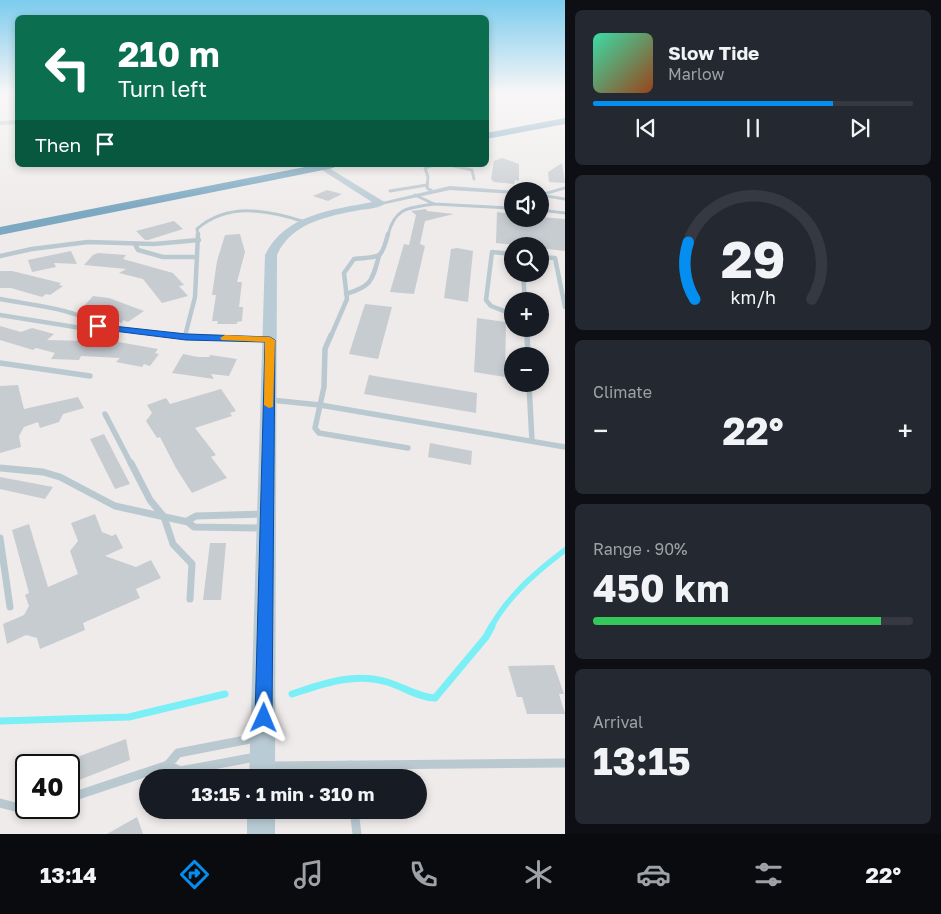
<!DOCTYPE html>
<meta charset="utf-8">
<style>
:root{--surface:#171b24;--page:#242831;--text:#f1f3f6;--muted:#9ea1a6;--line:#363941;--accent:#048eef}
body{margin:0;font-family:"Golos Text",sans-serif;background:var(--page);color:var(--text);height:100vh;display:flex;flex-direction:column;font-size:19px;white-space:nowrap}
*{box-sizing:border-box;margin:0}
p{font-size:16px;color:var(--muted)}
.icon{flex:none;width:28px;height:28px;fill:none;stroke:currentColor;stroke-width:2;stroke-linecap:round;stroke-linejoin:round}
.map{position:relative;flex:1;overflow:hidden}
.details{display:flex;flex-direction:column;gap:10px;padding:10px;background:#0d0f14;width:376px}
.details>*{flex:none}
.banner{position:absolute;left:15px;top:15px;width:474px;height:152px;border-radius:8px;box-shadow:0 2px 8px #0003;background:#0b6e4f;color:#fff;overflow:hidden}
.controls{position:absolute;left:504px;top:182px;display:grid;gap:10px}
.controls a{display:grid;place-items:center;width:45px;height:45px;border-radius:50%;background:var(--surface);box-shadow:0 2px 8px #0003;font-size:25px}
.speed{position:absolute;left:15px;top:754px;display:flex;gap:10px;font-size:25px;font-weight:700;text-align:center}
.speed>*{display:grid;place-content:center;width:65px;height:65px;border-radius:50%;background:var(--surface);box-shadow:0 2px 8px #0003;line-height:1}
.speed .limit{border:2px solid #111;border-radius:8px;background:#fff;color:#111}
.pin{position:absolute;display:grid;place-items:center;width:42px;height:42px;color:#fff;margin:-21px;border-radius:10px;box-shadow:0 2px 8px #0006}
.me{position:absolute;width:55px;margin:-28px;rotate:1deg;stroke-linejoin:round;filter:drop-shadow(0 0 4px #0008)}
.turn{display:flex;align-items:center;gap:18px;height:105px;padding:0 20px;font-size:22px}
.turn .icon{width:65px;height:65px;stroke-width:2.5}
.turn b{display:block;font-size:35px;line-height:42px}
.then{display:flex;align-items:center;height:48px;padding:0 20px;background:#0003;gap:10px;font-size:19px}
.big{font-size:38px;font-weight:700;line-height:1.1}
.details .tile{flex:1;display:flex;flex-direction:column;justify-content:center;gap:8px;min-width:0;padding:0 18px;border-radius:8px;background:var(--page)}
.details .dial{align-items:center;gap:0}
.dial svg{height:130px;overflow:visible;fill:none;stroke:var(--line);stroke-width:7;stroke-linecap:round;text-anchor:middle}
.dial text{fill:var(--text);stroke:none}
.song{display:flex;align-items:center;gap:15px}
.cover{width:60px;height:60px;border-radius:8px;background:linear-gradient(135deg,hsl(160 70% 55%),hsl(20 70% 35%))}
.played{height:5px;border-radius:2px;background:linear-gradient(90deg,var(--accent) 75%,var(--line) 75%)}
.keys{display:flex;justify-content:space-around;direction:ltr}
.heat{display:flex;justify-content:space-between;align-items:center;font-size:28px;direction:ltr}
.charge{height:8px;border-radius:4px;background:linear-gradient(90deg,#34c759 90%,var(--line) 0)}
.trip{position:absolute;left:139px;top:769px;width:288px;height:50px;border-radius:25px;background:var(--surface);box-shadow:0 2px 8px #0003;font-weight:700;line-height:50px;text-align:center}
.tab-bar{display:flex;height:80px;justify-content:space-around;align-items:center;background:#090b0e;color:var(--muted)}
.tab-bar .icon{width:35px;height:35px}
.tab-bar .current{color:var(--accent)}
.tab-bar b{font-size:22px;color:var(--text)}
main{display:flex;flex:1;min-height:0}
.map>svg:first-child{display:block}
</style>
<main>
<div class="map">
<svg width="565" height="834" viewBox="0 0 565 834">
<rect width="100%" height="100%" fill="#efebeb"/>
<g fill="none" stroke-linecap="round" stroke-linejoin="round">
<!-- stream-far1 -->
<path stroke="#7aeff6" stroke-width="5.5" d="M491,627C509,595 536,572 565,550"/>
<!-- stream -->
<g stroke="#7aeff6" stroke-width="7">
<path d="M292,694C323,684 354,672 387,682C404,687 417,697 435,698L486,637L492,626"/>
<polyline points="0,721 129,717 225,694"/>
</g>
</g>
<!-- building -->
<g fill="#c7ccd1">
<polygon points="502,158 519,164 519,181 515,180 514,184 494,182 491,179 494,161"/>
<polygon points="562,163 565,183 549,182 548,172"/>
<polygon points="327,190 342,194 328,201 313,196"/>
<polygon points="426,209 427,211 454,214 425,221 420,244 425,246 414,294 390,292 404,244 409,245 416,215 411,211"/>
<polygon points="497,212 512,214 512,219 540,219 540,217 565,219 565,251 496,243"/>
<polygon points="174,221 183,229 148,240 145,240 136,231"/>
<polygon points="240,234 245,252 237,282 242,282 239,307 243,307 242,321 237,322 237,324 217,324 218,321 212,321 216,295 212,295 217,261 225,235"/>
<polygon points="457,248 473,251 468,302 444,298 451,249"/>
<polygon points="71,251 77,264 54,263 56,267 32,272 28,260"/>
<polygon points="98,253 126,255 123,259 173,273 184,285 179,286 188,296 162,303 143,279 119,273 126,269 84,265 93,255"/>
<polygon points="0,271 12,271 61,283 59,285 63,286 50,295 46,294 42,297 11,288 0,288"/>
<polygon points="93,296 109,298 144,311 128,322 123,320 122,323 99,314 107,309 84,306"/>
<polygon points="365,304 392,307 378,359 349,354"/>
<polygon points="477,318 506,322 505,377 474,372"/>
<polygon points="0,326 21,332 32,328 54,334 47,340 88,341 89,338 102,339 158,349 155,353 159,354 150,366 144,364 142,367 116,362 120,358 81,356 79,360 51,359 55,353 36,348 33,350 0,340"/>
<polygon points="183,354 198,357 209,357 210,355 237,359 229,376 211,374 214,379 172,373"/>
<polygon points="369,375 477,393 476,413 364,394"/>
<polygon points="18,385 24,409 78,397 84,408 63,414 59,422 40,428 38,422 24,427 19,436 21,447 0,453 0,386"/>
<polygon points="221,389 236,411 230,413 232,416 195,428 216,455 211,457 227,478 192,493 176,468 160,437 157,438 146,421 152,413 147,405 166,398 170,404"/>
<polygon points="104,434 130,484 115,489 90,439"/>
<polygon points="430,443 472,451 471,465 428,457"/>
<polygon points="0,477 53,487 45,499 0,489"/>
<polygon points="95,514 102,532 112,536 116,534 123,548 105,556 136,567 151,560 161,578 136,589 140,598 83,623 85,630 40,649 37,638 26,635 7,644 3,624 24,615 29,606 25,595 29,593 12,530 29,524 48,587 78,574 70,551 78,541 71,523"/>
<polygon points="210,543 226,543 221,600 203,600"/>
<polygon points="554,665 564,694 559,694 565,714 527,714 522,697 517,697 508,666"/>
<polygon points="126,739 130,760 69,784 69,760"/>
<polygon points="137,817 143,834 107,834"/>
</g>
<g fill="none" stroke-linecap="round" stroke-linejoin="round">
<!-- lane-far4 -->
<g stroke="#bac9d0" stroke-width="3">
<polyline points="449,165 472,170 474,179"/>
<polyline points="390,191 427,185"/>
<polyline points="432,191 427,188 428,177 425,168 433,165"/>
<polyline points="415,195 434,204 512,208"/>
<polyline points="540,195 565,188"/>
<polyline points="540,195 565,199"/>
<polyline points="540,210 565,213"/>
<path d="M198,235L197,229C228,202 268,210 305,222"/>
<path d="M388,235C395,207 408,208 434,204"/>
</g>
<!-- lane-far3 -->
<g stroke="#bac9d0" stroke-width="4.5">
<polyline points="135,244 138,250 163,257 197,257"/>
<polyline points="512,254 492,252 486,300 491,306 512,314"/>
<polyline points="0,256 32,249 88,242 154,244 199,240"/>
<polyline points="540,257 555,258 565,307"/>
<polyline points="523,274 525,301"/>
<path d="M346,294C372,286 372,281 379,256"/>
<path d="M0,299C28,305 77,308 98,326"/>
<polyline points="0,315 81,328 98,326 178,336"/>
<polyline points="527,329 527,336"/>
<polyline points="185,336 195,297 198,234"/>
<path d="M331,336L347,299L344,273L354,259C380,256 381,261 388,234"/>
</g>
<!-- lane-far2 -->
<g stroke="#bac9d0" stroke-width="5.5">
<polyline points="168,335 269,340"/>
<polyline points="331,335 325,349 324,387 315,428 319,433 408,448"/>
<polyline points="527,335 528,356"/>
<polyline points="185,337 186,335"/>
<polyline points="0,363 90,376"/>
<polyline points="529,384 532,441"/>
<polyline points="271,400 320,405 565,447"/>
<polyline points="105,414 131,464"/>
</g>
<!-- lane-far1 -->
<g stroke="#bac9d0" stroke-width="7">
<polyline points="131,463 150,500 164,517 173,544 192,564 190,599"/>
<polyline points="0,468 43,472 60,477 115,506 188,522"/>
<polyline points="263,514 196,516 187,521 194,527 263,528"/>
<polyline points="0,538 10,607"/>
</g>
<!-- lane -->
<g stroke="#bac9d0" stroke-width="9">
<polyline points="256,738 178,753 168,765 180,771 256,757"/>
<polyline points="350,765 352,778"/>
<polyline points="269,766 565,763"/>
<polyline points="69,798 168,765"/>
<polyline points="0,803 27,810 40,808"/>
<polyline points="354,810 357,834"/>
</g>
<!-- street -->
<g fill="#bac9d0" fill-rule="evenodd">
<polygon points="18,120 18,124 0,125 0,121"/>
<polygon points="450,186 515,191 512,191 512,194 450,190 381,205 378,203"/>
</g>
<!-- secondary -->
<g fill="#b9cbd4" fill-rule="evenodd">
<path d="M314,165H324L386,203C380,208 368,209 360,210C328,216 291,223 277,255L275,778H249L265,255C285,214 332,210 372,202Z"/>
<rect x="247" y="810" width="28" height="24"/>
</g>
<!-- highway -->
<g fill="#7ca8c1" fill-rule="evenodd">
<polygon points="565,118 565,124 486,139 486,133"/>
<polygon points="315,165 339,165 333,168 0,235 0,227"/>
</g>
</g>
<!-- sky -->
<linearGradient id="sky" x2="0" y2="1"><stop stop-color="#7cccee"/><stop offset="0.44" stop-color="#f8f6f6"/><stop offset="1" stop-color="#f8f6f6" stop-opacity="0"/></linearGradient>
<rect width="565" height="210" fill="url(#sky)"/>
<!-- route -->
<polygon fill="#1a73e8" stroke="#114b97" points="95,324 186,334 270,337 275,340 272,718 270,724 264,726 257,724 255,718 265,342 186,340 98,329 95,328"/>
<!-- slow -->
<polygon fill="#f59e0b" points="225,335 270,337 275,340 273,407 269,408 264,405 265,342 222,340 220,338"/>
</svg>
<div class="controls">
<a><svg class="icon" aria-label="sound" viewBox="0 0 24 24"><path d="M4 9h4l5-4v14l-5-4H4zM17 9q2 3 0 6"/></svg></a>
<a><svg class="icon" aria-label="search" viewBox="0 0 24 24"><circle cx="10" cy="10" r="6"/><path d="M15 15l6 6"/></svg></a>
<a>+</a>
<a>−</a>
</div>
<div class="speed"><div class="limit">40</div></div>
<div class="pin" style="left:98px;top:326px;background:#d93025"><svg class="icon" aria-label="arrive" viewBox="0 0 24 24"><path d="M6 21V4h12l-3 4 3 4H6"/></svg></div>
<svg class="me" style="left:264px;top:718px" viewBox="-20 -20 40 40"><path d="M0-17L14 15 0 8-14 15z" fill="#1a73e8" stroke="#fff" stroke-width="4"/></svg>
<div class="trip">13:15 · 1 min · 310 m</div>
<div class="banner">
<div class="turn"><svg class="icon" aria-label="left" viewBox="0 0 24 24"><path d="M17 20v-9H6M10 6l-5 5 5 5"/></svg><div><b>210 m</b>Turn left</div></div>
<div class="then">Then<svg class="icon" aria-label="arrive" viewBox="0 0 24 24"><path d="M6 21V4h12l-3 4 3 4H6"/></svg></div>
</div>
</div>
<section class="details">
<div class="tile">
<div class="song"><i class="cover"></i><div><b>Slow Tide</b><p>Marlow</p></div></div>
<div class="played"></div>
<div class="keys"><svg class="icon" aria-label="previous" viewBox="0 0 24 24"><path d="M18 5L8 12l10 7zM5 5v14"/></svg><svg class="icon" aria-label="pause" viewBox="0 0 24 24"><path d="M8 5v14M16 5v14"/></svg><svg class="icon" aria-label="next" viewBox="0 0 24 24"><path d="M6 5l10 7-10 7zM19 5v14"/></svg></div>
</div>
<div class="tile dial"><svg viewBox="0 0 100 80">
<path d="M14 69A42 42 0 1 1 86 69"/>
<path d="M14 69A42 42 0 0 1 10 34" stroke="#048eef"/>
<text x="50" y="56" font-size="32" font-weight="700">29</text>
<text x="50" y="72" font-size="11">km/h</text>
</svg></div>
<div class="tile"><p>Climate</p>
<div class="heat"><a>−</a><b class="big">22°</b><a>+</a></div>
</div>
<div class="tile"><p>Range · 90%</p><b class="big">450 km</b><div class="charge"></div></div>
<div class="tile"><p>Arrival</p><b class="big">13:15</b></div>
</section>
</main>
<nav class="tab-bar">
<b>13:14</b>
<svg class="icon current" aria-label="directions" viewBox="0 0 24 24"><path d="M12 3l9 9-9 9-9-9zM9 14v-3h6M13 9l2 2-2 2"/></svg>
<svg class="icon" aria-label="music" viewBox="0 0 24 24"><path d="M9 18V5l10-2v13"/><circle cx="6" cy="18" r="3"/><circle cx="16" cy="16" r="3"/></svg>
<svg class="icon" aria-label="phone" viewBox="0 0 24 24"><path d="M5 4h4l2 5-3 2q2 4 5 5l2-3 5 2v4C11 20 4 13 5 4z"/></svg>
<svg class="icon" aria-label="climate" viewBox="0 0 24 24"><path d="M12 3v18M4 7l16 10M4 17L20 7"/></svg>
<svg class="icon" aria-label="car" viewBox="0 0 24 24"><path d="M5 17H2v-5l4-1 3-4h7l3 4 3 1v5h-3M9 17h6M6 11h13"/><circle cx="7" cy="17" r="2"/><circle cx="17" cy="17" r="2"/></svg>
<svg class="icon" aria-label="filters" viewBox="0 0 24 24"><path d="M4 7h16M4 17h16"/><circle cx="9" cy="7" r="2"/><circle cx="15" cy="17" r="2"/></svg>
<b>22°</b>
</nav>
